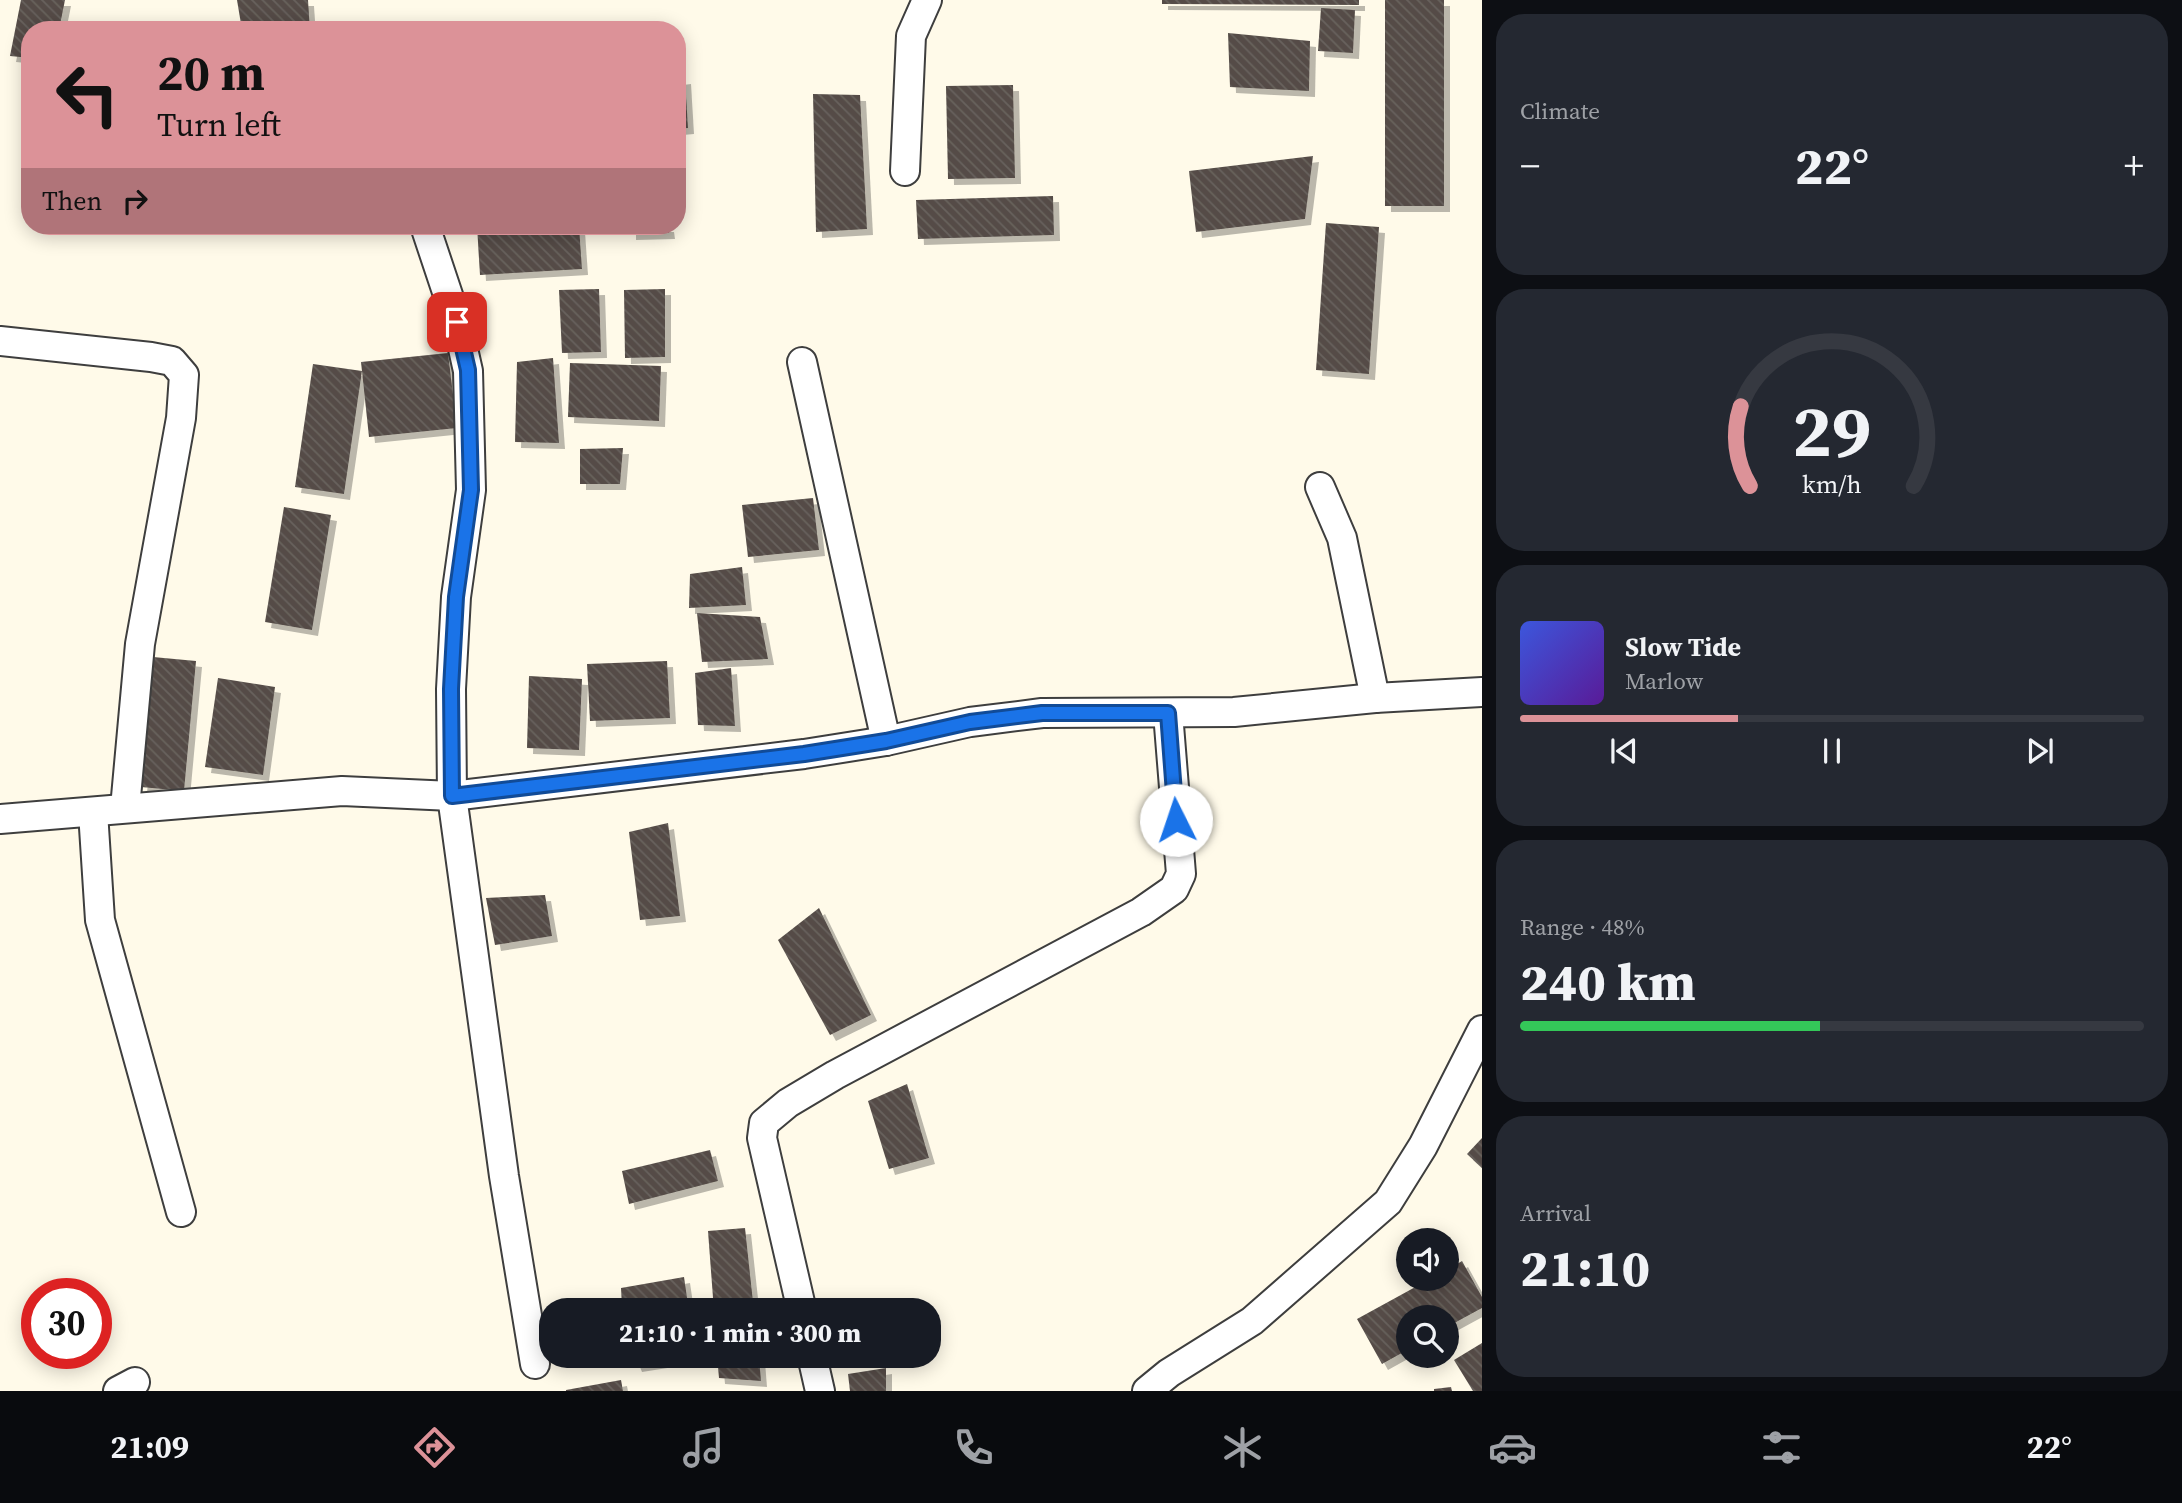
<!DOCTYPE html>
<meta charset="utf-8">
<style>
:root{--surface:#171b24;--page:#242831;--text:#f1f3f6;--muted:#9ea1a6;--line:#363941;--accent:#dc9298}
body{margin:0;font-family:"Source Serif 4",serif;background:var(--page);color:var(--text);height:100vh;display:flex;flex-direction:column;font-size:26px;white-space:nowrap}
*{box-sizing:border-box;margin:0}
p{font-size:23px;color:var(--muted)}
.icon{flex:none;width:38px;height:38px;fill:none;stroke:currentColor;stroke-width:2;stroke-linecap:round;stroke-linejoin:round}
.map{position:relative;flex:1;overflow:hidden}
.drawer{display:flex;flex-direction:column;gap:14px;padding:14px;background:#0d0f14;width:700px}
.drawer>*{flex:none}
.guide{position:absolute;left:21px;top:21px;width:665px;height:214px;border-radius:28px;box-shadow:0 4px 18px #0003;background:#dc9298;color:#111;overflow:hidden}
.controls{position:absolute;left:1396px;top:1228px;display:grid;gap:14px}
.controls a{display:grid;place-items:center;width:63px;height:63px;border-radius:50%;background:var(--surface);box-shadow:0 4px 18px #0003;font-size:35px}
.speed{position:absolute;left:21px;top:1278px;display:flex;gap:14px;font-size:35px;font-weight:700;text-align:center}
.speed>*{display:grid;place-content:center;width:91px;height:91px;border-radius:50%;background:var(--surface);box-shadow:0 4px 18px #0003;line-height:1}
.speed .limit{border:10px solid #d22;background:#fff;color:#111}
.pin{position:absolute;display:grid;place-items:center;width:60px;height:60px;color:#fff;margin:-30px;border-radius:14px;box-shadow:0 4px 10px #0006}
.me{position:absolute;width:77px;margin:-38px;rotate:356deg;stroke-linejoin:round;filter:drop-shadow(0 0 5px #0008)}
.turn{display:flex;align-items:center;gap:24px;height:147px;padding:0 21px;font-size:32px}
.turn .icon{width:91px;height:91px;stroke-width:2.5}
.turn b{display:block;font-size:49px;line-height:60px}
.then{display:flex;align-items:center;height:66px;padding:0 21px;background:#0003;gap:14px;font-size:26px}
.big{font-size:52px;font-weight:800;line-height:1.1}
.drawer .tile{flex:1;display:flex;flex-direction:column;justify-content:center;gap:10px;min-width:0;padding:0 24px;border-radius:28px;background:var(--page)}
.drawer .dial{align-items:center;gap:0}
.dial svg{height:182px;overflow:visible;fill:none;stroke:var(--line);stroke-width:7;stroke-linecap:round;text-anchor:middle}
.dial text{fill:var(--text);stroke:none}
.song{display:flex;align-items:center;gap:21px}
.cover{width:84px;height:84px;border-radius:10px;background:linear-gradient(135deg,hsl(230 70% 55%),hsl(270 70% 35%))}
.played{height:7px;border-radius:4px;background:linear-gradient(90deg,var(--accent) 35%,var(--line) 35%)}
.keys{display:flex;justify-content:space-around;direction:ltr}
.heat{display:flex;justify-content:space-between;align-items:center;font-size:38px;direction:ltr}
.charge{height:10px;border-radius:5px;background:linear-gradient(90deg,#34c759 48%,var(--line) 0)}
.trip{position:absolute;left:539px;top:1298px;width:402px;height:70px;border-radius:28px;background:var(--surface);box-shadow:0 4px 18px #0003;font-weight:800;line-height:70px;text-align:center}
.tab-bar{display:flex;height:112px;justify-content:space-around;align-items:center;background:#090b0e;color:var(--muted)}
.tab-bar .icon{width:49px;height:49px}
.tab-bar .current{color:var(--accent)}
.tab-bar b{font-size:32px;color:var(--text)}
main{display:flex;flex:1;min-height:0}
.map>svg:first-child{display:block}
</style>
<main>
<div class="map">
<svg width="1482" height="1391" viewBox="0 0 1482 1391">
<defs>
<pattern id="building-back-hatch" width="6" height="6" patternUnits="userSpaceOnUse" patternTransform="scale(1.75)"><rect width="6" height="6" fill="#544c47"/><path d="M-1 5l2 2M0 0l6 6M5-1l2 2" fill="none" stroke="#68615d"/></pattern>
<filter id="shadow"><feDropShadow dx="6" dy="6" stdDeviation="0" flood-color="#0004"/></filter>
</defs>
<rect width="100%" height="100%" fill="#fffae9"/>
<!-- building -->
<g fill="url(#building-back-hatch)" filter="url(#shadow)">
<polygon points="21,0 65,0 59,30 30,30 30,58 10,56"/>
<polygon points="237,0 308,0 310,30 242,30"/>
<polygon points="1162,0 1359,0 1359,5 1162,4"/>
<rect x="1385" y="0" width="59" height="206"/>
<polygon points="1321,8 1355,10 1353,53 1318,51"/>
<polygon points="1228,33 1310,41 1309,91 1230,87"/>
<polygon points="685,78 688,128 677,129 677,79"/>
<polygon points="1013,85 1015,178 948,179 946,86"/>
<polygon points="813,94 860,95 867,229 816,232"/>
<polygon points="1313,156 1305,219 1196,232 1189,171"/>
<polygon points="1053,196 1054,235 918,239 916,200"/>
<polygon points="1326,223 1379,227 1369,374 1316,370"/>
<polygon points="477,226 579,226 582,269 480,275"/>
<polygon points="630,226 668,226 669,233 630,234"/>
<polygon points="599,289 601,352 562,353 559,290"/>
<polygon points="665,289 665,357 625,358 624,290"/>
<polygon points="448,353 457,428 369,437 361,362"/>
<polygon points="553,358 559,443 515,442 517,362"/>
<polygon points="570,363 661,366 659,421 568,417"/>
<polygon points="313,364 362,371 344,494 295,487"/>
<polygon points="623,448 620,484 580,484 580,449"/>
<polygon points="813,498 819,550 748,557 742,505"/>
<polygon points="284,507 331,515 312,630 265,622"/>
<polygon points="742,567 746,605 689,608 690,574"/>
<polygon points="697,613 760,617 768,659 702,662"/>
<polygon points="153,657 196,661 184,791 141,787"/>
<polygon points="667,661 670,718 590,721 587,664"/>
<polygon points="731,668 735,726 698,725 695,673"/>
<polygon points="529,676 582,679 579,750 527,748"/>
<polygon points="218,678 275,687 263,775 205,767"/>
<polygon points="668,823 680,916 640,920 629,832"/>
<polygon points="545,895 552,936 495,945 486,898"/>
<polygon points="819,908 871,1015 830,1035 778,940"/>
<polygon points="907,1084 929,1158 889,1169 868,1101"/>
<polygon points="1482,1138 1482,1168 1467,1154"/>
<polygon points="710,1150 718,1181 629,1204 622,1171"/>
<polygon points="745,1228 754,1311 714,1311 708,1231"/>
<polygon points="1462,1261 1482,1297 1482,1308 1447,1327 1447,1318 1409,1318 1409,1349 1382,1364 1357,1319 1430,1279 1447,1279 1447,1270"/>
<polygon points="684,1277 689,1311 607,1311 608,1308 622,1307 621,1288"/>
<polygon points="1482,1343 1482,1391 1473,1391 1454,1360"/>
<polygon points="632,1356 687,1356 687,1358 636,1366"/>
<polygon points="717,1356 759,1356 761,1381 719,1378"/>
<polygon points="886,1368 886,1391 850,1391 848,1374"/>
<polygon points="621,1380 623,1391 566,1391 566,1390"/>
<polygon points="1451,1387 1452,1391 1434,1391 1434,1389"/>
</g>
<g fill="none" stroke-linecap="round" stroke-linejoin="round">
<!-- minor casing -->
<g stroke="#3e3e3e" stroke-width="32">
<g id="minor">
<polyline points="905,171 911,36 927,0"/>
<polyline points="425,226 457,322 468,371 471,490 456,597 451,689 452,796 504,1176 535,1364"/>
<polyline points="0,341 151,357 172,361 184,375 181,418 140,644 125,808"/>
<polyline points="802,362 886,741"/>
<polyline points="1320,487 1342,538 1375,698"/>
<polyline points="93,812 100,920 181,1212"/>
<polyline points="0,819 342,791 452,796 804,754 886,741 970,722 1042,713 1234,712 1375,698 1482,692"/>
<polyline points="802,1311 762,1138 764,1123 788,1103 835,1075 1141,912 1174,889 1181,874 1168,713"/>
<polyline points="812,1356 820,1391"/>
<polyline points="118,1391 135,1382"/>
<polyline points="1147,1391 1169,1373 1252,1321 1388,1202 1423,1146 1482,1030"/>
</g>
</g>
<!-- minor -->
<use href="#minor" stroke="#fff" stroke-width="28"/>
</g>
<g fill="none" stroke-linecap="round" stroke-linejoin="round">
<!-- route casing -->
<g stroke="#114b97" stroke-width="18">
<polyline id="route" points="457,322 468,370 471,490 456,597 451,689 452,796 804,754 886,741 970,722 1042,713 1168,713 1176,820"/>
</g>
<!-- route -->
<use href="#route" stroke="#1a73e8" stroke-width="12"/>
</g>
</svg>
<div class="controls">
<a><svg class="icon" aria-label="sound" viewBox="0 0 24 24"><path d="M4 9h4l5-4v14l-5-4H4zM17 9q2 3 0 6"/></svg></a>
<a><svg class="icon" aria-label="search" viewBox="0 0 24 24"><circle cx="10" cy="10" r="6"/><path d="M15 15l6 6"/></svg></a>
</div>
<div class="speed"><div class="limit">30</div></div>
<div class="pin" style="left:457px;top:322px;background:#d93025"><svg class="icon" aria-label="arrive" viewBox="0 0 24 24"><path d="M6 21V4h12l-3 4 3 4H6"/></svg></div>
<svg class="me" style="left:1176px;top:820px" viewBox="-20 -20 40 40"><circle r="19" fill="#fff"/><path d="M0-13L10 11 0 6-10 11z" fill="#1a73e8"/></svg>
<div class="trip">21:10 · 1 min · 300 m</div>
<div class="guide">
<div class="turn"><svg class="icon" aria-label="left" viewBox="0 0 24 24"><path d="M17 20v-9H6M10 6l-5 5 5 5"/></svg><div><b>20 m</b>Turn left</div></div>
<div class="then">Then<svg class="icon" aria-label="right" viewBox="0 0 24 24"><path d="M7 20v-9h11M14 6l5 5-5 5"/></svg></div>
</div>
</div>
<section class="drawer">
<div class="tile"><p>Climate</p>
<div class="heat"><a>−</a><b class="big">22°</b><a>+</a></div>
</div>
<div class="tile dial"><svg viewBox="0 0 100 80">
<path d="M14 69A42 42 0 1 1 86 69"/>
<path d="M14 69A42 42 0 0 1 10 34" stroke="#dc9298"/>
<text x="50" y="56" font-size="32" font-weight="700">29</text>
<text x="50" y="72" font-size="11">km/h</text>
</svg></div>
<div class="tile">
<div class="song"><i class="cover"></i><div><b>Slow Tide</b><p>Marlow</p></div></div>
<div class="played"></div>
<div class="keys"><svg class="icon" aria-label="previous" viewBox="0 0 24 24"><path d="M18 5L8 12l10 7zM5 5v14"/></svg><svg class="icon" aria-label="pause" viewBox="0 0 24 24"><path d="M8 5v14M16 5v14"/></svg><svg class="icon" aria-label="next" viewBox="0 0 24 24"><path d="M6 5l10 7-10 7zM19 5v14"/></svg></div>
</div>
<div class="tile"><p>Range · 48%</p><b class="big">240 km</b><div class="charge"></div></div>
<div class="tile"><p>Arrival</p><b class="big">21:10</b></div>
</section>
</main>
<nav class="tab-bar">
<b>21:09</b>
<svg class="icon current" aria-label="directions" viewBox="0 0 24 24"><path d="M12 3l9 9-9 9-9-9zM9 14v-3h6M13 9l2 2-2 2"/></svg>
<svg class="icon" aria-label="music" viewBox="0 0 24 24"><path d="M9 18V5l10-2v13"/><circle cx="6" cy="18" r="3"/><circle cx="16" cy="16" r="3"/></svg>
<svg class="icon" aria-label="phone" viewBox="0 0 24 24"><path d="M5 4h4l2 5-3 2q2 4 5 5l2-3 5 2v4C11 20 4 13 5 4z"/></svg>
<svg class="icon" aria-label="climate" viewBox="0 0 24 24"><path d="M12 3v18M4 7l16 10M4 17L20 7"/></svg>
<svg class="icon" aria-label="car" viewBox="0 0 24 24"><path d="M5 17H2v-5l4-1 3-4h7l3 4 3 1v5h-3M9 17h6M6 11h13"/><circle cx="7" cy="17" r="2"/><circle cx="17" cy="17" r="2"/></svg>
<svg class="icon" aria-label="filters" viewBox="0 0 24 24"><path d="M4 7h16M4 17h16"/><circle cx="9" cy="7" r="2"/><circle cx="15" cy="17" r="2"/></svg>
<b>22°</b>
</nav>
